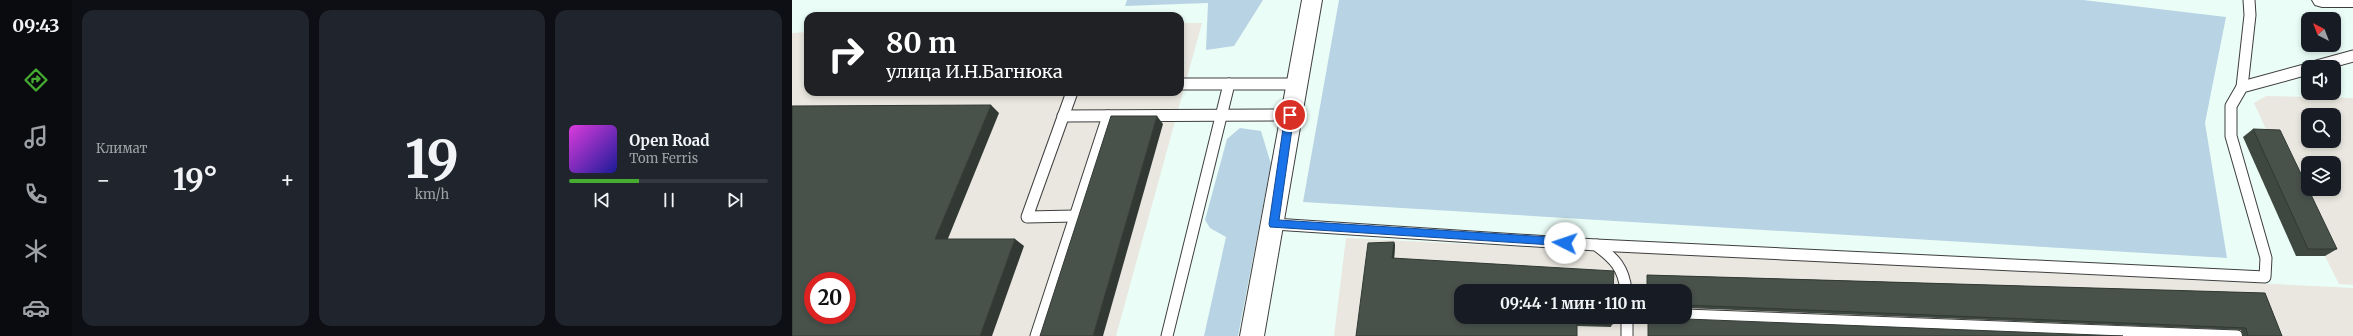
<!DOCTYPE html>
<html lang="ru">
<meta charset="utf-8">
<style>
:root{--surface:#171b24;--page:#20242c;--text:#f1f3f6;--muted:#9ea1a6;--line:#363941;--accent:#45ac31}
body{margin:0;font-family:Merriweather,serif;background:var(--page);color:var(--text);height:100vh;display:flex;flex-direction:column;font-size:15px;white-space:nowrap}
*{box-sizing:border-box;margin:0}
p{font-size:13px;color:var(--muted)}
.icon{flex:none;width:22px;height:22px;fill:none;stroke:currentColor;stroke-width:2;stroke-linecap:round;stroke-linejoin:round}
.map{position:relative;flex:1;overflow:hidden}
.drawer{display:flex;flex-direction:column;gap:10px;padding:10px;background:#0d0f14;width:720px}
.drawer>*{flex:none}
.top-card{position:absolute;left:12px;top:12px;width:380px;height:84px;border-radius:12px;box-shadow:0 2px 6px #0003;background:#202124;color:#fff;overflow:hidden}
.needle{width:26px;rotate:318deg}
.controls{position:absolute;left:1509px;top:12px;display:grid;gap:8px}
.controls a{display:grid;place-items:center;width:40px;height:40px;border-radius:8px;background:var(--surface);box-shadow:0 2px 6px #0003;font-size:20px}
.speed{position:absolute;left:12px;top:272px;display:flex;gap:8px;font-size:20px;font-weight:700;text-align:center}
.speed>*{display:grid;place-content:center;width:52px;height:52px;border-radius:50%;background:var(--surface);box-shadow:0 2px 6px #0003;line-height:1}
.speed .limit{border:6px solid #d22;background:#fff;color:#111}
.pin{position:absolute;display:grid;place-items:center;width:34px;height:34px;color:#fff;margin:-17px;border:2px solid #fff;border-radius:50%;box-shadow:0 1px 4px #0007}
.me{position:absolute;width:44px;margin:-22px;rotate:274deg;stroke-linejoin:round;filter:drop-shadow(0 0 3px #0008)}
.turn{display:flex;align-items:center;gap:14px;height:84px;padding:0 16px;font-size:18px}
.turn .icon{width:52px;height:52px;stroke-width:2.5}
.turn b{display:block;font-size:28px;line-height:34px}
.big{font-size:30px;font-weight:700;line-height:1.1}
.drawer .tile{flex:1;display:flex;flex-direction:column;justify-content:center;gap:6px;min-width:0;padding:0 14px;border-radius:12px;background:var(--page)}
.drawer .dial{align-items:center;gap:0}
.dial b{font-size:52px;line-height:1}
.song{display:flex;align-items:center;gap:12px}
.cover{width:48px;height:48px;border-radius:6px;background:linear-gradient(135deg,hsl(300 70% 55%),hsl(240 70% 35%))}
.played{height:4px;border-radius:2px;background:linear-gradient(90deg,var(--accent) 35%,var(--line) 35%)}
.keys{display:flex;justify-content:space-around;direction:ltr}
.heat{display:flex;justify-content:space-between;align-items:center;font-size:22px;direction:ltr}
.drawer .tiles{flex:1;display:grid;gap:10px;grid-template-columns:repeat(3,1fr)}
.trip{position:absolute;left:662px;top:284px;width:238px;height:40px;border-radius:12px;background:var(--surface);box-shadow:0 2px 6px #0003;font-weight:700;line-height:40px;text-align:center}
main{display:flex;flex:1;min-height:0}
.tabs{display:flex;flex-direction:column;width:72px;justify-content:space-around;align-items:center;background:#090b0e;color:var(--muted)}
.tabs .icon{width:28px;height:28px}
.tabs .active{color:var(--accent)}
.tabs b{font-size:18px;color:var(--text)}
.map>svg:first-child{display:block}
</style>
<main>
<nav class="tabs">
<b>09:43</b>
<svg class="icon active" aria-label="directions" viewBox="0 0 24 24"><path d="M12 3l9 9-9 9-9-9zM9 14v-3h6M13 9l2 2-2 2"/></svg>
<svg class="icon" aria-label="music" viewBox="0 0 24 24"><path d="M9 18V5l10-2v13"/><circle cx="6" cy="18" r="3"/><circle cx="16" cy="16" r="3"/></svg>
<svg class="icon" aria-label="phone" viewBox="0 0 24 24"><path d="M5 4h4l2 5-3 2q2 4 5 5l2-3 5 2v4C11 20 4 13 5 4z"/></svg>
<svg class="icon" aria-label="climate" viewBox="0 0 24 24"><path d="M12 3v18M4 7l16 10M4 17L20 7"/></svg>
<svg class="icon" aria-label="car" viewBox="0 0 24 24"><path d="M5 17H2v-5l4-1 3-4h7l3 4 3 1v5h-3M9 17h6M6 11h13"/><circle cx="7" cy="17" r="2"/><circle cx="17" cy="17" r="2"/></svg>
</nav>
<section class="drawer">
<div class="tiles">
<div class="tile"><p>Климат</p>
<div class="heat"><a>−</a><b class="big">19°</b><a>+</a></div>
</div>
<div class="tile dial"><b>19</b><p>km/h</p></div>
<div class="tile">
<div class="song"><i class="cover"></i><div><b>Open Road</b><p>Tom Ferris</p></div></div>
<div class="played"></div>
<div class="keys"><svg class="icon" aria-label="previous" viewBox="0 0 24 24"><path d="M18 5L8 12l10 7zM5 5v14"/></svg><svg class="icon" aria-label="pause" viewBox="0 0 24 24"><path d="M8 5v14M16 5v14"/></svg><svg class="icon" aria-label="next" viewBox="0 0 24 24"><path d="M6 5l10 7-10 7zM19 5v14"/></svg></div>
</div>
</div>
</section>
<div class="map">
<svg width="1561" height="336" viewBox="0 0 1561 336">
<rect width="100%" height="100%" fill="#eafdf7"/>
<!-- industrial -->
<g fill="#e9e7df" fill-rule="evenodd">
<path d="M388,23H410L324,336H0V33L16,32V92H388ZM21,281H55V315H21Z"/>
<path d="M1474,96L1561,98V285L1547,284L1533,256H1505L1478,138L1462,103ZM1516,115H1542V141H1516ZM1516,163H1542V189H1516Z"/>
<path d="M554,238L1561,288V336H542ZM669,291H893V317H669Z"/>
</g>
<!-- green -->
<g fill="#b8d3e3">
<polygon points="335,0 471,0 442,46 414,50 416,3 333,6"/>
<polygon points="547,0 1291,0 1434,17 1413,123 1435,258 511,202"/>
<polygon points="448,128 469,131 479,164 446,336 412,336 434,237 418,228 413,220 435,139"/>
</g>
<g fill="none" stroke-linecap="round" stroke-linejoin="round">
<!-- service casing -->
<g stroke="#3e3e3e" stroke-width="13">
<g id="service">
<polyline points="1521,67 1561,56"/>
<polyline points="388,84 504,84"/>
<polyline points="1450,87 1458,15 1457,0"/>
<polyline points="280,92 235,217 283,216"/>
<polyline points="271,116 498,115"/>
<path d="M482,224L804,245C822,258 832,268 834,291"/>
<polyline points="804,245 1473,277 1474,258 1439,136 1439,106 1450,87 1516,69"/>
<polyline points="893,315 1445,336"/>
<polyline points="835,317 835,336"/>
<polyline points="244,336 316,116"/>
<polyline points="375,336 437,84"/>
</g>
</g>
<!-- minor casing -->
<g stroke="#3e3e3e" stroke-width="2">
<g id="minor">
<polygon points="510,0 530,0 472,336 448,336"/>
<polygon points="1520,0 1561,0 1561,7 1530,7 1523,5"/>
</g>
</g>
<!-- service -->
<use href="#service" stroke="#fff" stroke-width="11"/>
<!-- minor -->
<use href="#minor" fill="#fff" fill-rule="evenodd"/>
</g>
<!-- wall -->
<g fill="#3e4740">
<polygon points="1461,129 1545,249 1533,256 1504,256 1451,137"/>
<polygon points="602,242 603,245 602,258 820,317 819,327 785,326 564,336"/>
<polygon points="855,275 1473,293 1490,336 1450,336 1449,330 893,308 893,291 855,291"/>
</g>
<!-- shaded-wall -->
<g fill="#323934">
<polygon points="199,105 207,113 153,246 143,239"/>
<polygon points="365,116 371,124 311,336 301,336"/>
<polygon points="223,239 232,246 200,336 188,336"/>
<polygon points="602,242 603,245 602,261 600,258"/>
</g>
<!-- building -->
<g fill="#48524b" stroke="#323934" fill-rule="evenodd">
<path d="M199,105L143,239H223L188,336H0V106ZM21,281H55V315H21Z"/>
<polygon points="319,116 365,116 301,336 248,336"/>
<polygon points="1461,129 1488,130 1545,249 1516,249"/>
<polygon points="602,242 600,258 822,271 821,291 669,291 669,317 820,317 820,325 785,323 785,336 564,336 576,243"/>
<polygon points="855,275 1473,293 1490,336 1456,336 1454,328 894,305 893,306 893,291 855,291"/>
<polygon points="856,317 889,317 890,318 894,319 1331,336 856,336"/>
</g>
<!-- route -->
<polygon fill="#1a73e8" stroke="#114b97" points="498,111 502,115 487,220 773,238 776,240 776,246 478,227 477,224 493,115"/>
</svg>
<div class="controls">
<a><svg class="needle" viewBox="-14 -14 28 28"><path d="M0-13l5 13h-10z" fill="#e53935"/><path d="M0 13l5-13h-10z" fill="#9ea1a6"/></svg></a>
<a><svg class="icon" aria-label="sound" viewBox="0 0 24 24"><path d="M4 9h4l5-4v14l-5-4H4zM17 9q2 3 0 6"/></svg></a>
<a><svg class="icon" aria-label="search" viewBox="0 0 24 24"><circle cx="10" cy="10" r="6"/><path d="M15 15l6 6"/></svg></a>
<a><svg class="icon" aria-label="layers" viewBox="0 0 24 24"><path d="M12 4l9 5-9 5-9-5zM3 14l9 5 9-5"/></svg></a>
</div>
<div class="speed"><div class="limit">20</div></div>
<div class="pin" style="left:498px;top:115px;background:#d93025"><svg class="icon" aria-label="arrive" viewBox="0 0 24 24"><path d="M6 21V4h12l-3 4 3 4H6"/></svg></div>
<svg class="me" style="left:773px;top:243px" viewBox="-20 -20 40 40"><circle r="19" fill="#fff"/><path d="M0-13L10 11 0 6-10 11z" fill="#1a73e8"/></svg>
<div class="trip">09:44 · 1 мин · 110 m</div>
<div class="top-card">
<div class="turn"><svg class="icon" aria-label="right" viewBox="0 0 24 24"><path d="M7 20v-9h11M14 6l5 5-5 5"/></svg><div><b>80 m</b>улица И.Н.Багнюка</div></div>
</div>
</div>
</main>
